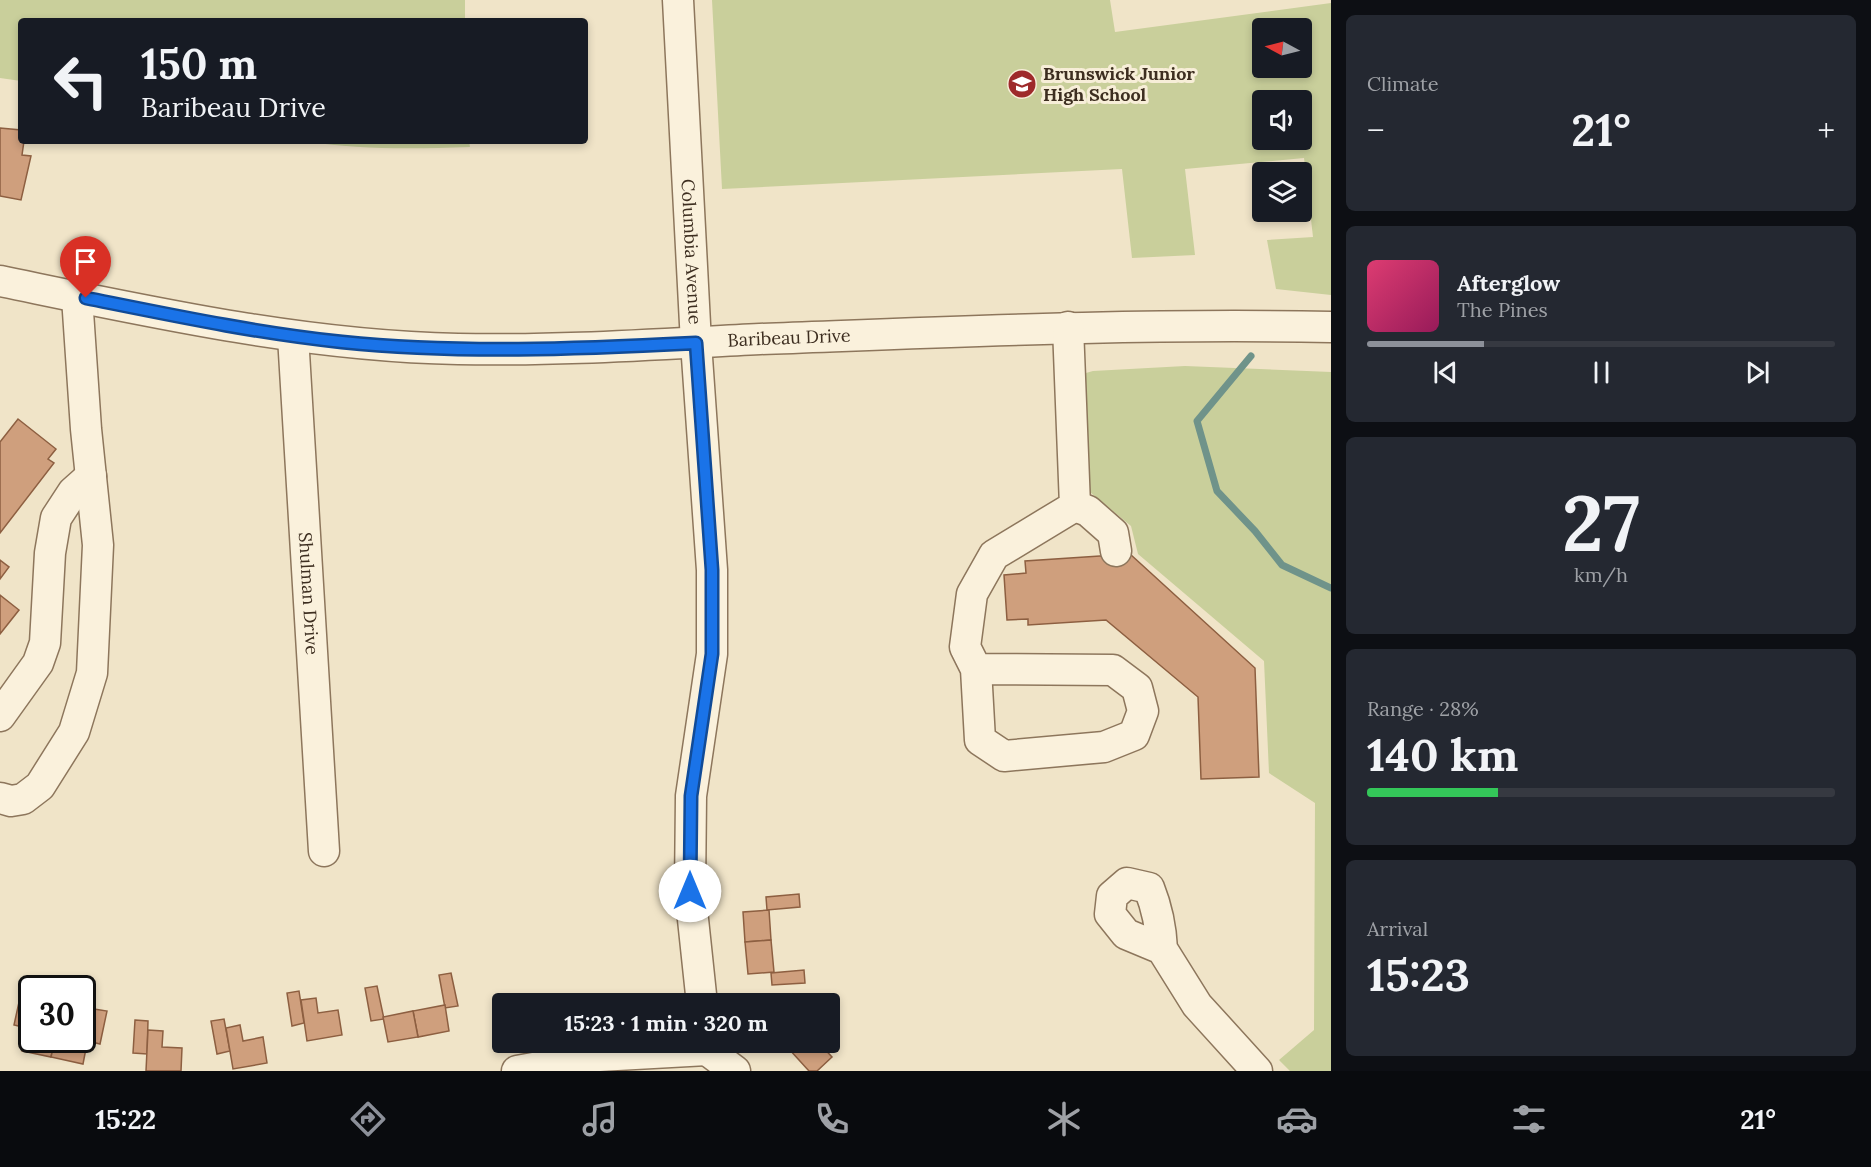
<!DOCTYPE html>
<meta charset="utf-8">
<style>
:root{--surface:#171b24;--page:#242831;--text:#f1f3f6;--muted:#9ea1a6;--line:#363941;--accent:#8c9099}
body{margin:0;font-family:Lora,serif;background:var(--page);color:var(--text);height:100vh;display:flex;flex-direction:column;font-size:22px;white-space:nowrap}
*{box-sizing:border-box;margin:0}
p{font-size:20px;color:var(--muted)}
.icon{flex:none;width:33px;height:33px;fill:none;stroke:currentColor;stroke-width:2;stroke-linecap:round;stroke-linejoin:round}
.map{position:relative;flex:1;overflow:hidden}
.panel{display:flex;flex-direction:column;gap:15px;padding:15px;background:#0d0f14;width:540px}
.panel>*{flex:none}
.top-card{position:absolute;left:18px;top:18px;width:570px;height:126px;border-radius:6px;box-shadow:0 3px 9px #0003;background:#171b24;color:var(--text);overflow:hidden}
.needle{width:39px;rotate:277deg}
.controls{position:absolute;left:1252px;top:18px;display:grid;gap:12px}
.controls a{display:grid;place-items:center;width:60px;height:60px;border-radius:6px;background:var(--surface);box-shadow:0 3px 9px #0003;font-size:30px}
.speed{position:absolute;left:18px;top:975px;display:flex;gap:12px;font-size:30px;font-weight:700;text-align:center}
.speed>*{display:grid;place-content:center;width:78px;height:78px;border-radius:50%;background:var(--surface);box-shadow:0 3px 9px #0003;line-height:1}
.speed .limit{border:3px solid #111;border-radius:9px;background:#fff;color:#111}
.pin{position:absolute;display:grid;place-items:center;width:51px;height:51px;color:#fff;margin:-62px -26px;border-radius:50% 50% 50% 0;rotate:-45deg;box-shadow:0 0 6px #0007}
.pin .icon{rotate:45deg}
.me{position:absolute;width:66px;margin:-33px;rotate:0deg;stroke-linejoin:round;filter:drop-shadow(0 0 4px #0008)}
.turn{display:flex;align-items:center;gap:21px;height:126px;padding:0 24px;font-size:27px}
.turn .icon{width:78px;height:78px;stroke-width:2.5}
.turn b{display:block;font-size:42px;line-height:51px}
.big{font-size:45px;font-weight:700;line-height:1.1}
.panel .tile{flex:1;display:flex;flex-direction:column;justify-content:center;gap:9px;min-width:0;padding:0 21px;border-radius:9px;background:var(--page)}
.panel .dial{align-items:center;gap:0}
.dial b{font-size:78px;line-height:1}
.song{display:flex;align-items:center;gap:18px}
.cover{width:72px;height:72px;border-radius:9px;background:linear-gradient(135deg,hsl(340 70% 55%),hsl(330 70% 35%))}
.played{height:6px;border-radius:3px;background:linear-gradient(90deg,var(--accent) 25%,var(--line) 25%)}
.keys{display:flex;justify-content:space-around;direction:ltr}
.heat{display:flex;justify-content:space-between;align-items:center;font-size:33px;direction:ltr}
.charge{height:9px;border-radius:4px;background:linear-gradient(90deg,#34c759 28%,var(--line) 0)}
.trip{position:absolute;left:492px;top:993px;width:348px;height:60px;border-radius:6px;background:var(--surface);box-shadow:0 3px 9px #0003;font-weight:700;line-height:60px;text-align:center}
.dock{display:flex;height:96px;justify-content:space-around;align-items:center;background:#090b0e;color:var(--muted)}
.dock .icon{width:42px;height:42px}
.dock .on{color:var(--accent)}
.dock b{font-size:27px;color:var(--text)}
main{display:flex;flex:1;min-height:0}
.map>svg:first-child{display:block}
</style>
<main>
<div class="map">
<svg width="1331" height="1071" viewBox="0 0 1331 1071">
<rect width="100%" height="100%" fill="#f0e4c8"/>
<!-- green -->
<g fill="#c9cf9b" fill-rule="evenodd">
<polygon points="0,0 465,0 465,21 21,21 21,81 0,78"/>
<path d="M712,0H1110L1115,32L1331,3V295L1276,289L1267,240L1313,237L1304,158L1185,169L1195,255L1132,258L1122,169L722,189ZM1302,28V68H1263V28ZM1302,100V140H1263V100Z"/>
<path d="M304,141H469L470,147C414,149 359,150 304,141Z"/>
<polygon points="1185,366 1331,372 1331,1071 1290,1071 1279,1060 1314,1030 1315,803 1269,773 1264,661 1138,554 1131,526 1085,488 1079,375 1093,371"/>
</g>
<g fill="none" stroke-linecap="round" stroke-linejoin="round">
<!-- stream -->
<polyline stroke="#6f938a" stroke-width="7" points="1251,356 1197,421 1217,491 1255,531 1282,565 1331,588"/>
</g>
<!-- building -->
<g fill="#cf9f7d" stroke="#8d5f41" stroke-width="1.5">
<polygon points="0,128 21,130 21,141 24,141 22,155 31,156 21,200 0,196"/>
<polygon points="18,419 56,449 48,459 54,463 0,533 0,442"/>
<polygon points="1130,554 1255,668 1259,777 1201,779 1198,697 1106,620 1028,625 1028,619 1007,620 1004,575 1026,573 1025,561"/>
<polygon points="0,560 9,567 0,579"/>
<polygon points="0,595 19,610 0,634"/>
<polygon points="799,894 800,907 767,910 766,897"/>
<polygon points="769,910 771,940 745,942 743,912"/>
<polygon points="771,940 774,972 748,974 745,942"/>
<polygon points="804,970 805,983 772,985 771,973"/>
<polygon points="451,973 458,1006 445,1008 439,975"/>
<polygon points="377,986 384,1019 371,1021 365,988"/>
<polygon points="299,991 304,1023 292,1026 287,993"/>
<polygon points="21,993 32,995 27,1028 14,1025"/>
<polygon points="316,998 318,1013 338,1010 342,1035 307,1041 301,1000"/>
<polygon points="445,1005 449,1031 418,1037 413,1011"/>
<polygon points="94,1009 107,1011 100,1044 88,1041"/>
<polygon points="413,1011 418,1037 388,1042 383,1017"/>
<polygon points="224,1019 230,1051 217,1054 211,1021"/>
<polygon points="135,1020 148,1021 147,1054 133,1053"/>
<polygon points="240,1025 243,1041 263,1037 267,1063 233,1069 226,1028"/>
<polygon points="27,1026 32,1027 32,1040 55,1040 51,1057 22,1051"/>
<polygon points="148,1030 163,1031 162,1047 182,1048 181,1071 146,1071"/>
<polygon points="82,1037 88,1038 83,1064 51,1057 55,1040 82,1040"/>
<polygon points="796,1042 818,1042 832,1057 817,1071 809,1071 789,1049"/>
</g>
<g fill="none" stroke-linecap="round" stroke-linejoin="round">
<!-- minor casing -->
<g stroke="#8d765c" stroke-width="33">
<g id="minor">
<path id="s1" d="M678,0L696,343L712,570V654L691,796L690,891L702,1004"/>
<path id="s2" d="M0,281C151,312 303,346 458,349C559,351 659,344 760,339C950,332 1141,323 1331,327"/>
<path id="s3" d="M293,336L324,851"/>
<polyline points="1075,506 1088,511 1113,533 1116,551"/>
<polyline points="976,669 980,740 1004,756 1104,747 1134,735 1143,711 1137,688 1113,670 976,669 965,647 972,594 994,555 1075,506 1068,327"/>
<polyline points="0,716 38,663 45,643 50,553 56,518 73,492 91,476"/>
<polyline points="0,798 11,801 23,799 40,786 74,732 92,673 98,545 86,429 77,297"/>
<path d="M1162,949C1161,927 1157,908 1149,888L1127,883L1112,896L1110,914L1126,934L1162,949L1197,1005L1257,1071"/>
<polyline points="707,1050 735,1071"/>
<polyline points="517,1071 599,1056 707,1050"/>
</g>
</g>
<!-- minor -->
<use href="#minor" stroke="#faf1dc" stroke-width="30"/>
</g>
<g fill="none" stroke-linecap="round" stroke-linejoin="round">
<!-- route casing -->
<g stroke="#114b97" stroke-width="15">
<path id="route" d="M86,298C171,315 256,333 342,342C459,354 578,349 696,343L712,570V654L691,796L690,891"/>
</g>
<!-- route -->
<use href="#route" stroke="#1a73e8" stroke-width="10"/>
</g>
<!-- icons -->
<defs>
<g id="school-disc" transform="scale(1.5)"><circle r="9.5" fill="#9e2a2b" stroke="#f7eed8"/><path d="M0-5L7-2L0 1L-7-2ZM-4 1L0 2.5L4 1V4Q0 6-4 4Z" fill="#fff"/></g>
</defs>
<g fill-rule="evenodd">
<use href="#school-disc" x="1022" y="84"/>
</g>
<g text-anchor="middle" stroke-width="6" stroke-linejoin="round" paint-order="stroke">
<!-- poi labels -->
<g font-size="18" font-weight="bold" fill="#3d2e20" stroke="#f7eed8" text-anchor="start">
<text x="1043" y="80">Brunswick Junior<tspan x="1043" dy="21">High School</tspan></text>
</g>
<!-- street labels -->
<g font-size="18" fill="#3d2e20" stroke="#f7eed8">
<text dy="6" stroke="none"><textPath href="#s1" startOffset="252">Columbia Avenue</textPath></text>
<text dy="6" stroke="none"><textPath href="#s2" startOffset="795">Baribeau Drive</textPath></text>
<text dy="6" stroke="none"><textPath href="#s3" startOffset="258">Shulman Drive</textPath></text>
</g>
</g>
</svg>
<div class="controls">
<a><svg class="needle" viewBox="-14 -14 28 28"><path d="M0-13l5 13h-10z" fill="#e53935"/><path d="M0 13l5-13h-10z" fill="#9ea1a6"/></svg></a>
<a><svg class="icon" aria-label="sound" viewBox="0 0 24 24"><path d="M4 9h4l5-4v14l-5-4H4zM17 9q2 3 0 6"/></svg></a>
<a><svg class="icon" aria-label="layers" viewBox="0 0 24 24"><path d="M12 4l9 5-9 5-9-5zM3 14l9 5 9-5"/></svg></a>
</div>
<div class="speed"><div class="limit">30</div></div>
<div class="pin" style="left:86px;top:298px;background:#d93025"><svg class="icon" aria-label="arrive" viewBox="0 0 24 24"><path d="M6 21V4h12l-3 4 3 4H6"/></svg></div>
<svg class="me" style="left:690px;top:891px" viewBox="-20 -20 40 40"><circle r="19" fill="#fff"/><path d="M0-13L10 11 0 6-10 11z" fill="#1a73e8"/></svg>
<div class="trip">15:23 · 1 min · 320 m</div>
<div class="top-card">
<div class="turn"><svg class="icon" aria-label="left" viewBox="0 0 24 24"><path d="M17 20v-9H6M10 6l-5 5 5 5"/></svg><div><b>150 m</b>Baribeau Drive</div></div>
</div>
</div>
<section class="panel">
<div class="tile"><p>Climate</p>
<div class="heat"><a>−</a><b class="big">21°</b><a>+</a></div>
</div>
<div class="tile">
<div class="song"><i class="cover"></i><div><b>Afterglow</b><p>The Pines</p></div></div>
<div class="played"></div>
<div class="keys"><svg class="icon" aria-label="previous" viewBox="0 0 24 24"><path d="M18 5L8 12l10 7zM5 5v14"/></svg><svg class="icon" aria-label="pause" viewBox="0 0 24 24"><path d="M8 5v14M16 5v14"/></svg><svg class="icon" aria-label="next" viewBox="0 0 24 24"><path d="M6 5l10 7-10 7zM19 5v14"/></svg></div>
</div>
<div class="tile dial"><b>27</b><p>km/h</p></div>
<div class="tile"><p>Range · 28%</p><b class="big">140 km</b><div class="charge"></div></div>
<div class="tile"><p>Arrival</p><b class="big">15:23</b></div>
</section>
</main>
<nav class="dock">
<b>15:22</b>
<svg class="icon on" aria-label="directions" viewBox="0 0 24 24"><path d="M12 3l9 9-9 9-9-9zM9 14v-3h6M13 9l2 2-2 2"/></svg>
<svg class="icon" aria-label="music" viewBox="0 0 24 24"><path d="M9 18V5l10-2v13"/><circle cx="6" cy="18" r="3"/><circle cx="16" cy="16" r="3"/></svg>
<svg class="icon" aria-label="phone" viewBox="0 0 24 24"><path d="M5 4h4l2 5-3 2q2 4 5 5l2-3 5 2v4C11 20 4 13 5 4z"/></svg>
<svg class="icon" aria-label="climate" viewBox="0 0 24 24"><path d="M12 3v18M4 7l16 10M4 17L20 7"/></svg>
<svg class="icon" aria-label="car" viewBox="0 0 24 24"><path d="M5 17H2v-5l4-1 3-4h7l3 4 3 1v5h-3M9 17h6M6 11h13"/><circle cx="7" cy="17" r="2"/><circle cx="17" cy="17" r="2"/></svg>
<svg class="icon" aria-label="filters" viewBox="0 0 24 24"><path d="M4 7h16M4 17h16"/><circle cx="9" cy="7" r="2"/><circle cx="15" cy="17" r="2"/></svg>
<b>21°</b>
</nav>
